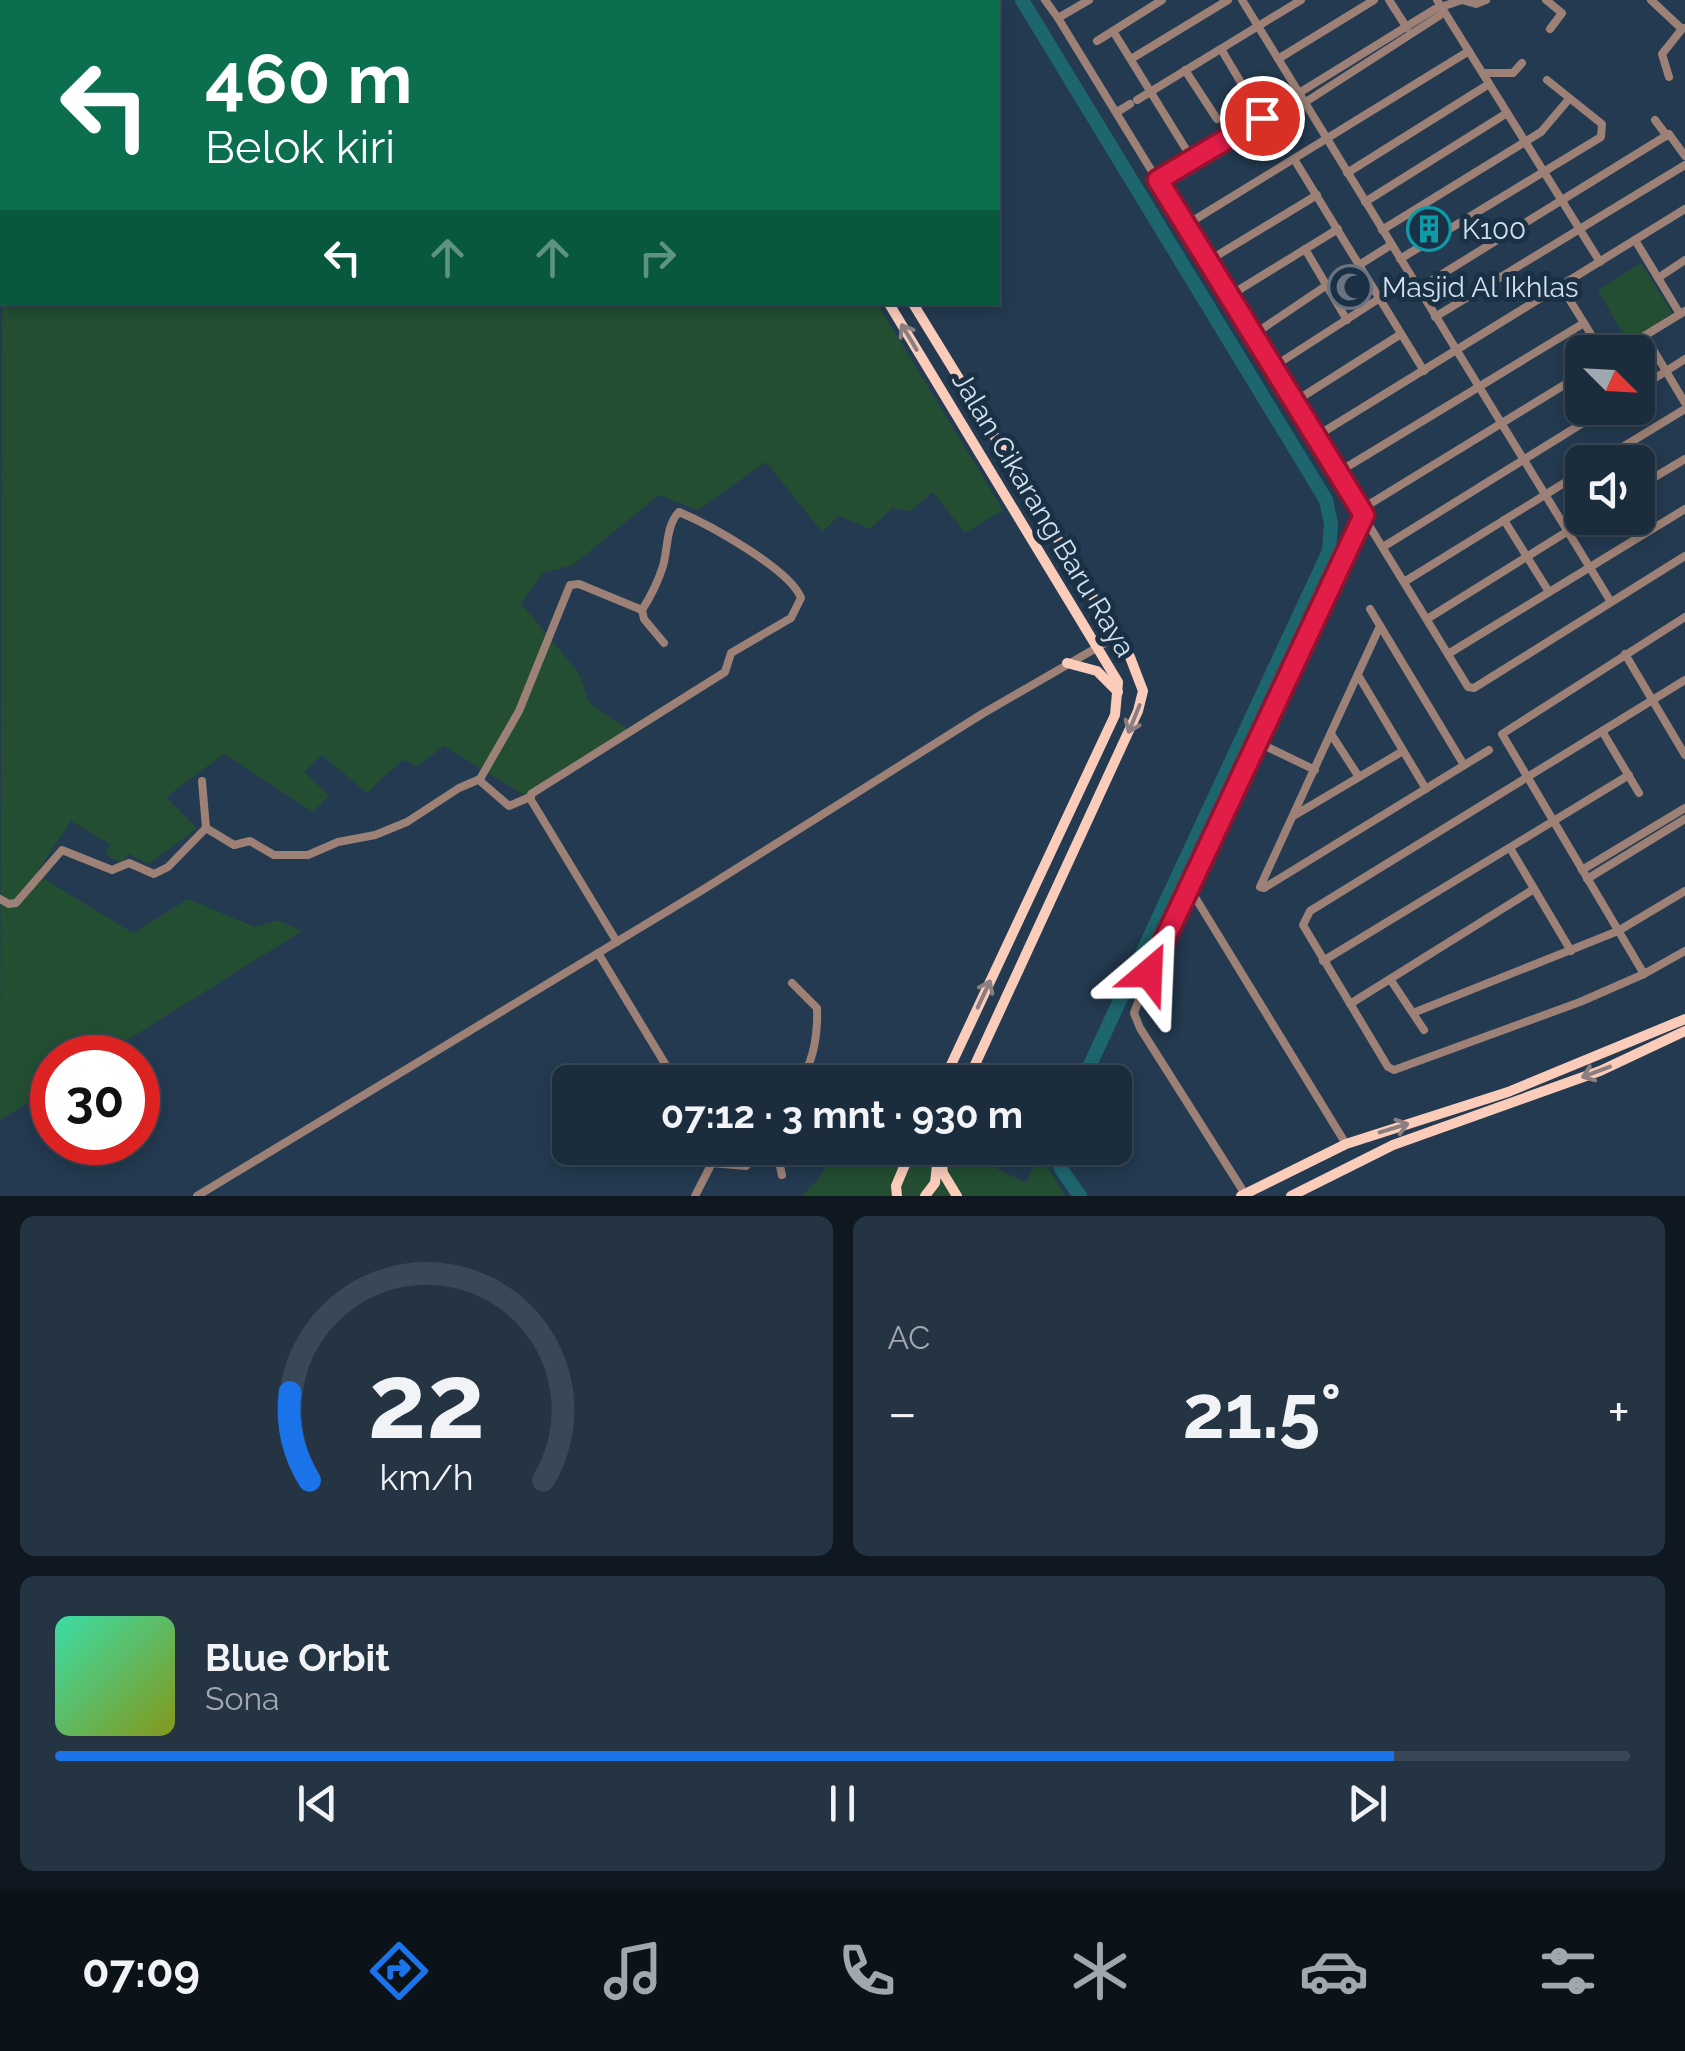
<!DOCTYPE html>
<html lang="id">
<meta charset="utf-8">
<style>
:root{--surface:#1b2c3c;--page:#243443;--text:#f1f3f6;--muted:#a0a7af;--line:#394856;--accent:#1a73e8}
body{margin:0;font-family:Raleway,sans-serif;background:var(--page);color:var(--text);height:100vh;display:flex;flex-direction:column;font-size:38px;white-space:nowrap}
*{box-sizing:border-box;margin:0}
p{font-size:32px;color:var(--muted)}
.icon{flex:none;width:55px;height:55px;fill:none;stroke:currentColor;stroke-width:2;stroke-linecap:round;stroke-linejoin:round}
.map{position:relative;height:1196px;overflow:hidden}
.panel{display:flex;flex-direction:column;gap:20px;padding:20px;background:#0f1821;flex:1}
.panel>*{flex:none}
.hud{position:absolute;left:0px;top:0px;width:1000px;height:305px;box-shadow:0 5px 15px #0003,0 0 0 2px var(--line);background:#0b6e4f;color:#fff;overflow:hidden}
.needle{width:65px;rotate:114deg}
.fabs{position:absolute;left:1565px;top:335px;display:grid;gap:20px}
.fabs a{display:grid;place-items:center;width:90px;height:90px;border-radius:15px;background:var(--surface);box-shadow:0 5px 15px #0003,0 0 0 2px var(--line);font-size:50px}
.speed{position:absolute;left:30px;top:1035px;display:flex;gap:20px;font-size:50px;font-weight:700;text-align:center}
.speed>*{display:grid;place-content:center;width:130px;height:130px;border-radius:50%;background:var(--surface);box-shadow:0 5px 15px #0003,0 0 0 2px var(--line);line-height:1}
.speed .limit{border:15px solid #d22;background:#fff;color:#111}
.pin{position:absolute;display:grid;place-items:center;width:85px;height:85px;color:#fff;margin:-42px;border:5px solid #fff;border-radius:50%;box-shadow:0 2px 10px #0007}
.me{position:absolute;width:110px;margin:-55px;rotate:26deg;stroke-linejoin:round;filter:drop-shadow(0 0 8px #0008)}
.turn{display:flex;align-items:center;gap:35px;height:210px;padding:0 40px;font-size:45px}
.turn .icon{width:130px;height:130px;stroke-width:2.5}
.turn b{display:block;font-size:70px;line-height:85px}
.lanes{display:flex;align-items:center;height:95px;padding:0 40px;background:#0003;justify-content:center;gap:50px;direction:ltr}
.lanes .off{opacity:.35}
.big{font-size:75px;font-weight:700;line-height:1.1}
.panel .widget{flex:1;display:flex;flex-direction:column;justify-content:center;gap:15px;min-width:0;padding:0 35px;border-radius:15px;background:var(--page)}
.panel .dial{align-items:center;gap:0}
.dial svg{height:260px;overflow:visible;fill:none;stroke:var(--line);stroke-width:7;stroke-linecap:round;text-anchor:middle}
.dial text{fill:var(--text);stroke:none}
.song{display:flex;align-items:center;gap:30px}
.cover{width:120px;height:120px;border-radius:15px;background:linear-gradient(135deg,hsl(160 70% 55%),hsl(70 70% 35%))}
.played{height:10px;border-radius:5px;background:linear-gradient(90deg,var(--accent) 85%,var(--line) 85%)}
.keys{display:flex;justify-content:space-around;direction:ltr}
.heat{display:flex;justify-content:space-between;align-items:center;font-size:55px;direction:ltr}
.panel .tiles{flex:1;display:grid;gap:20px;grid-template-columns:1fr 1fr}
.widget:last-child{grid-column:span 2}
.trip{position:absolute;left:552px;top:1065px;width:580px;height:100px;border-radius:15px;background:var(--surface);box-shadow:0 5px 15px #0003,0 0 0 2px var(--line);font-weight:700;line-height:100px;text-align:center}
.menu{display:flex;height:160px;justify-content:space-around;align-items:center;background:#0b1218;color:var(--muted)}
.menu .icon{width:70px;height:70px}
.menu .current{color:var(--accent)}
.menu b{font-size:45px;color:var(--text)}
.map>svg:first-child{display:block}
</style>
<div class="map">
<svg width="1685" height="1196" viewBox="0 0 1685 1196">
<rect width="100%" height="100%" fill="#243a50"/>
<!-- green -->
<g fill="#234e32">
<polygon points="1641,263 1672,313 1628,343 1598,290"/>
<polygon points="2,296 2,302 877,303 1003,510 965,533 933,492 910,511 892,508 870,529 839,516 822,532 766,462 698,510 659,495 573,565 543,573 521,603 578,672 590,704 632,732 526,796 444,746 417,766 402,760 367,793 322,755 304,772 329,795 313,812 224,754 166,797 197,828 149,864 129,854 121,863 106,855 110,844 71,821 36,874 133,933 188,899 255,927 278,920 302,931 100,1057 52,1058 52,1087 0,1120"/>
<polygon points="836,1148 955,1148 1026,1183 1040,1154 1065,1196 801,1196 818,1180"/>
</g>
<g fill="none" stroke-linecap="round" stroke-linejoin="round">
<!-- river -->
<g stroke="#1e666d" stroke-width="14">
<polyline points="1022,0 1326,500 1331,524 1329,551 1082,1082"/>
<polyline points="1056,1148 1061,1169 1080,1196"/>
</g>
<!-- minor -->
<g stroke="#9d8176" stroke-width="8">
<polyline points="1045,0 1058,18 1089,0"/>
<polyline points="1242,0 1611,602"/>
<polyline points="1389,0 1407,28"/>
<polyline points="1437,0 1600,262"/>
<polyline points="1546,0 1562,13 1550,29"/>
<polyline points="1651,0 1682,29 1684,28"/>
<polyline points="456,2 460,0"/>
<polyline points="1058,18 1468,687 1474,688 1685,556"/>
<polyline points="1113,31 1192,159"/>
<polyline points="1097,41 1162,0"/>
<polyline points="1221,49 1262,118"/>
<polyline points="1131,59 1228,0"/>
<polyline points="1278,59 1374,0"/>
<polyline points="1185,70 1217,119"/>
<polyline points="1483,73 1513,73 1522,63"/>
<polyline points="1669,77 1662,54 1682,29"/>
<polyline points="1137,100 1301,0"/>
<polyline points="1117,112 1130,104"/>
<polyline points="1655,120 1667,136"/>
<polyline points="1294,159 1424,371"/>
<polyline points="1347,173 1489,84"/>
<polyline points="1158,180 1435,9 1462,0 1476,4 1486,0"/>
<polyline points="1162,187 1304,103 1439,16 1443,9"/>
<polyline points="1365,202 1507,113"/>
<polyline points="1186,225 1469,51"/>
<polyline points="1382,230 1541,132 1569,99"/>
<polyline points="1635,240 1680,314"/>
<polyline points="1305,249 1347,320"/>
<polyline points="1400,259 1601,137 1602,124 1547,80"/>
<polyline points="1208,261 1317,195"/>
<polyline points="1359,265 1391,245"/>
<polyline points="1658,278 1685,260"/>
<polyline points="0,282 2,281"/>
<polyline points="1561,286 1602,352"/>
<polyline points="1418,289 1669,134 1685,156"/>
<polyline points="1229,296 1338,229"/>
<polyline points="1435,317 1685,165"/>
<polyline points="1253,335 1327,285"/>
<polyline points="1645,336 1685,403"/>
<polyline points="1618,352 1685,311"/>
<polyline points="1273,367 1380,298"/>
<polyline points="1638,389 1685,359"/>
<polyline points="1294,402 1401,334"/>
<polyline points="1315,437 1685,209"/>
<polyline points="1598,462 1685,409"/>
<polyline points="1337,473 1584,323"/>
<polyline points="1638,487 1685,459"/>
<polyline points="1360,510 1582,374"/>
<polyline points="1504,520 1549,592"/>
<polyline points="1383,547 1607,408"/>
<polyline points="1404,582 1582,472"/>
<polyline points="1370,609 1464,765"/>
<polyline points="642,610 644,619 664,643"/>
<polyline points="1427,619 1589,518"/>
<polyline points="1380,626 1260,887 1264,888 1489,750"/>
<polyline points="1448,654 1685,509"/>
<polyline points="1625,654 1685,755"/>
<polyline points="1358,675 1426,789"/>
<polyline points="1685,680 1310,911 1303,925 1388,1067 1394,1070 1580,1002 1644,974 1685,951"/>
<polyline points="1602,731 1639,793"/>
<polyline points="1331,734 1359,777"/>
<polyline points="1259,743 1315,770"/>
<polyline points="479,780 509,806 530,797"/>
<polyline points="202,781 206,828"/>
<polyline points="1295,815 1403,751"/>
<polyline points="1510,848 1571,951"/>
<polyline points="1582,870 1685,808"/>
<polyline points="1587,879 1685,819"/>
<polyline points="1190,889 1346,1144"/>
<path d="M0,899L9,904L16,903L62,850L112,870L129,863L154,874L168,867L206,828L234,845L250,841L274,855H308L338,842L375,835L407,822L459,788L480,779L519,711L570,585L579,584L642,610C651,596 658,582 663,566C668,549 666,525 679,512C708,524 790,569 801,598L791,618L731,653L725,672L531,794V800L617,942"/>
<polyline points="598,953 667,1067 673,1082"/>
<polyline points="1323,961 1629,775"/>
<polyline points="1644,974 1502,734 1685,617"/>
<polyline points="1390,979 1424,1030"/>
<path d="M792,983L817,1008C818,1035 814,1060 800,1082"/>
<polyline points="1350,1004 1534,889"/>
<polyline points="1413,1013 1618,931 1685,891"/>
<polyline points="702,1148 712,1163"/>
<polyline points="768,1148 777,1153 782,1175"/>
<polyline points="712,1163 746,1166 763,1148"/>
<polyline points="1245,1194 1140,1028 1134,1013 1149,973 1363,516"/>
<polyline points="197,1196 704,889 982,714 1117,636"/>
<polyline points="695,1196 712,1163"/>
</g>
<!-- major -->
<g stroke="#fbccba" stroke-width="10">
<polyline points="703,0 704,2"/>
<polyline points="728,0 729,2"/>
<polyline points="888,302 1118,682 1115,715 943,1082"/>
<polyline points="912,302 1130,657 1143,691 1138,711 967,1082"/>
<polyline points="1067,663 1097,671 1118,692"/>
<polyline points="940,1148 943,1173 957,1196"/>
<polyline points="897,1196 896,1186 912,1148"/>
<polyline points="925,1196 935,1183 937,1165"/>
<polyline points="1241,1196 1346,1144 1508,1092 1685,1019"/>
<polyline points="1291,1196 1393,1145 1600,1071 1685,1031"/>
</g>
</g>
<!-- one-way arrows -->
<defs><path id="oneway-shaft" d="M-6 0H5M1.5-3L5.5 0L1.5 3" fill="none" stroke-width="1.6" stroke-linecap="round" stroke-linejoin="round" transform="scale(2.5)"/></defs>
<g stroke="#8a7e80">
<use href="#oneway-shaft" transform="translate(909 337) rotate(-121)"/>
<use href="#oneway-shaft" transform="translate(1134 719) rotate(112)"/>
<use href="#oneway-shaft" transform="translate(984 994) rotate(-65)"/>
<use href="#oneway-shaft" transform="translate(1596 1072) rotate(159)"/>
<use href="#oneway-shaft" transform="translate(1394 1128) rotate(-17)"/>
</g>
<g fill="none" stroke-linecap="round" stroke-linejoin="round">
<!-- route casing -->
<g stroke="#92132f" stroke-width="25">
<polyline id="route" points="1149,973 1364,515 1158,180 1262,118"/>
</g>
<!-- route -->
<use href="#route" stroke="#e11d48" stroke-width="18"/>
</g>
<!-- icons -->
<defs>
<g id="building-ring" transform="scale(2.25)"><circle r="9.5" fill="#1a3045" stroke="#0f9aa8" stroke-width="1.5"/><path d="M-4-6H4V6H1V3H-1V6H-4ZM-2.5-4.3h1.7v1.8h-1.7ZM.8-4.3h1.7v1.8H.8ZM-2.5-1h1.7V.8h-1.7ZM.8-1h1.7V.8H.8Z" fill="#0f9aa8"/></g>
<g id="mosque-ring" transform="scale(2.25)"><circle r="9.5" fill="#1a3045" stroke="#6b7280" stroke-width="1.5"/><path d="M3.5-4.9A6 6 0 1 0 3.5 4.9A5 5 0 1 1 3.5-4.9Z" fill="#6b7280"/></g>
</defs>
<g fill-rule="evenodd">
<use href="#building-ring" x="1429" y="229"/>
<use href="#mosque-ring" x="1350" y="287"/>
</g>
<g text-anchor="middle" stroke-width="10" stroke-linejoin="round" paint-order="stroke">
<!-- poi labels -->
<g font-size="28" fill="#d2dfed" stroke="#1a3045" text-anchor="start">
<text x="1462" y="239">K100</text>
<text x="1382" y="297">Masjid Al Ikhlas</text>
</g>
<!-- street labels -->
<g font-size="28" fill="#d2dfed" stroke="#1a3045">
<text transform="translate(1044 514) rotate(59)" y="10">Jalan Cikarang Baru Raya</text>
</g>
</g>
</svg>
<div class="fabs">
<a><svg class="needle" viewBox="-14 -14 28 28"><path d="M0-13l5 13h-10z" fill="#e53935"/><path d="M0 13l5-13h-10z" fill="#a0a7af"/></svg></a>
<a><svg class="icon" aria-label="sound" viewBox="0 0 24 24"><path d="M4 9h4l5-4v14l-5-4H4zM17 9q2 3 0 6"/></svg></a>
</div>
<div class="speed"><div class="limit">30</div></div>
<div class="pin" style="left:1262px;top:118px;background:#d93025"><svg class="icon" aria-label="arrive" viewBox="0 0 24 24"><path d="M6 21V4h12l-3 4 3 4H6"/></svg></div>
<svg class="me" style="left:1149px;top:973px" viewBox="-20 -20 40 40"><path d="M0-17L14 15 0 8-14 15z" fill="#e11d48" stroke="#fff" stroke-width="4"/></svg>
<div class="trip">07:12 · 3 mnt · 930 m</div>
<div class="hud">
<div class="turn"><svg class="icon" aria-label="left" viewBox="0 0 24 24"><path d="M17 20v-9H6M10 6l-5 5 5 5"/></svg><div><b>460 m</b>Belok kiri</div></div>
<div class="lanes"><svg class="icon" aria-label="left" viewBox="0 0 24 24"><path d="M17 20v-9H6M10 6l-5 5 5 5"/></svg><svg class="icon off" aria-label="ahead" viewBox="0 0 24 24"><path d="M12 20V5M6 11l6-6 6 6"/></svg><svg class="icon off" aria-label="ahead" viewBox="0 0 24 24"><path d="M12 20V5M6 11l6-6 6 6"/></svg><svg class="icon off" aria-label="right" viewBox="0 0 24 24"><path d="M7 20v-9h11M14 6l5 5-5 5"/></svg></div>
</div>
</div>
<section class="panel">
<div class="tiles">
<div class="widget dial"><svg viewBox="0 0 100 80">
<path d="M14 69A42 42 0 1 1 86 69"/>
<path d="M14 69A42 42 0 0 1 8 42" stroke="#1a73e8"/>
<text x="50" y="56" font-size="32" font-weight="700">22</text>
<text x="50" y="72" font-size="11">km/h</text>
</svg></div>
<div class="widget"><p>AC</p>
<div class="heat"><a>−</a><b class="big">21.5°</b><a>+</a></div>
</div>
<div class="widget">
<div class="song"><i class="cover"></i><div><b>Blue Orbit</b><p>Sona</p></div></div>
<div class="played"></div>
<div class="keys"><svg class="icon" aria-label="previous" viewBox="0 0 24 24"><path d="M18 5L8 12l10 7zM5 5v14"/></svg><svg class="icon" aria-label="pause" viewBox="0 0 24 24"><path d="M8 5v14M16 5v14"/></svg><svg class="icon" aria-label="next" viewBox="0 0 24 24"><path d="M6 5l10 7-10 7zM19 5v14"/></svg></div>
</div>
</div>
</section>
<nav class="menu">
<b>07:09</b>
<svg class="icon current" aria-label="directions" viewBox="0 0 24 24"><path d="M12 3l9 9-9 9-9-9zM9 14v-3h6M13 9l2 2-2 2"/></svg>
<svg class="icon" aria-label="music" viewBox="0 0 24 24"><path d="M9 18V5l10-2v13"/><circle cx="6" cy="18" r="3"/><circle cx="16" cy="16" r="3"/></svg>
<svg class="icon" aria-label="phone" viewBox="0 0 24 24"><path d="M5 4h4l2 5-3 2q2 4 5 5l2-3 5 2v4C11 20 4 13 5 4z"/></svg>
<svg class="icon" aria-label="climate" viewBox="0 0 24 24"><path d="M12 3v18M4 7l16 10M4 17L20 7"/></svg>
<svg class="icon" aria-label="car" viewBox="0 0 24 24"><path d="M5 17H2v-5l4-1 3-4h7l3 4 3 1v5h-3M9 17h6M6 11h13"/><circle cx="7" cy="17" r="2"/><circle cx="17" cy="17" r="2"/></svg>
<svg class="icon" aria-label="filters" viewBox="0 0 24 24"><path d="M4 7h16M4 17h16"/><circle cx="9" cy="7" r="2"/><circle cx="15" cy="17" r="2"/></svg>
</nav>
